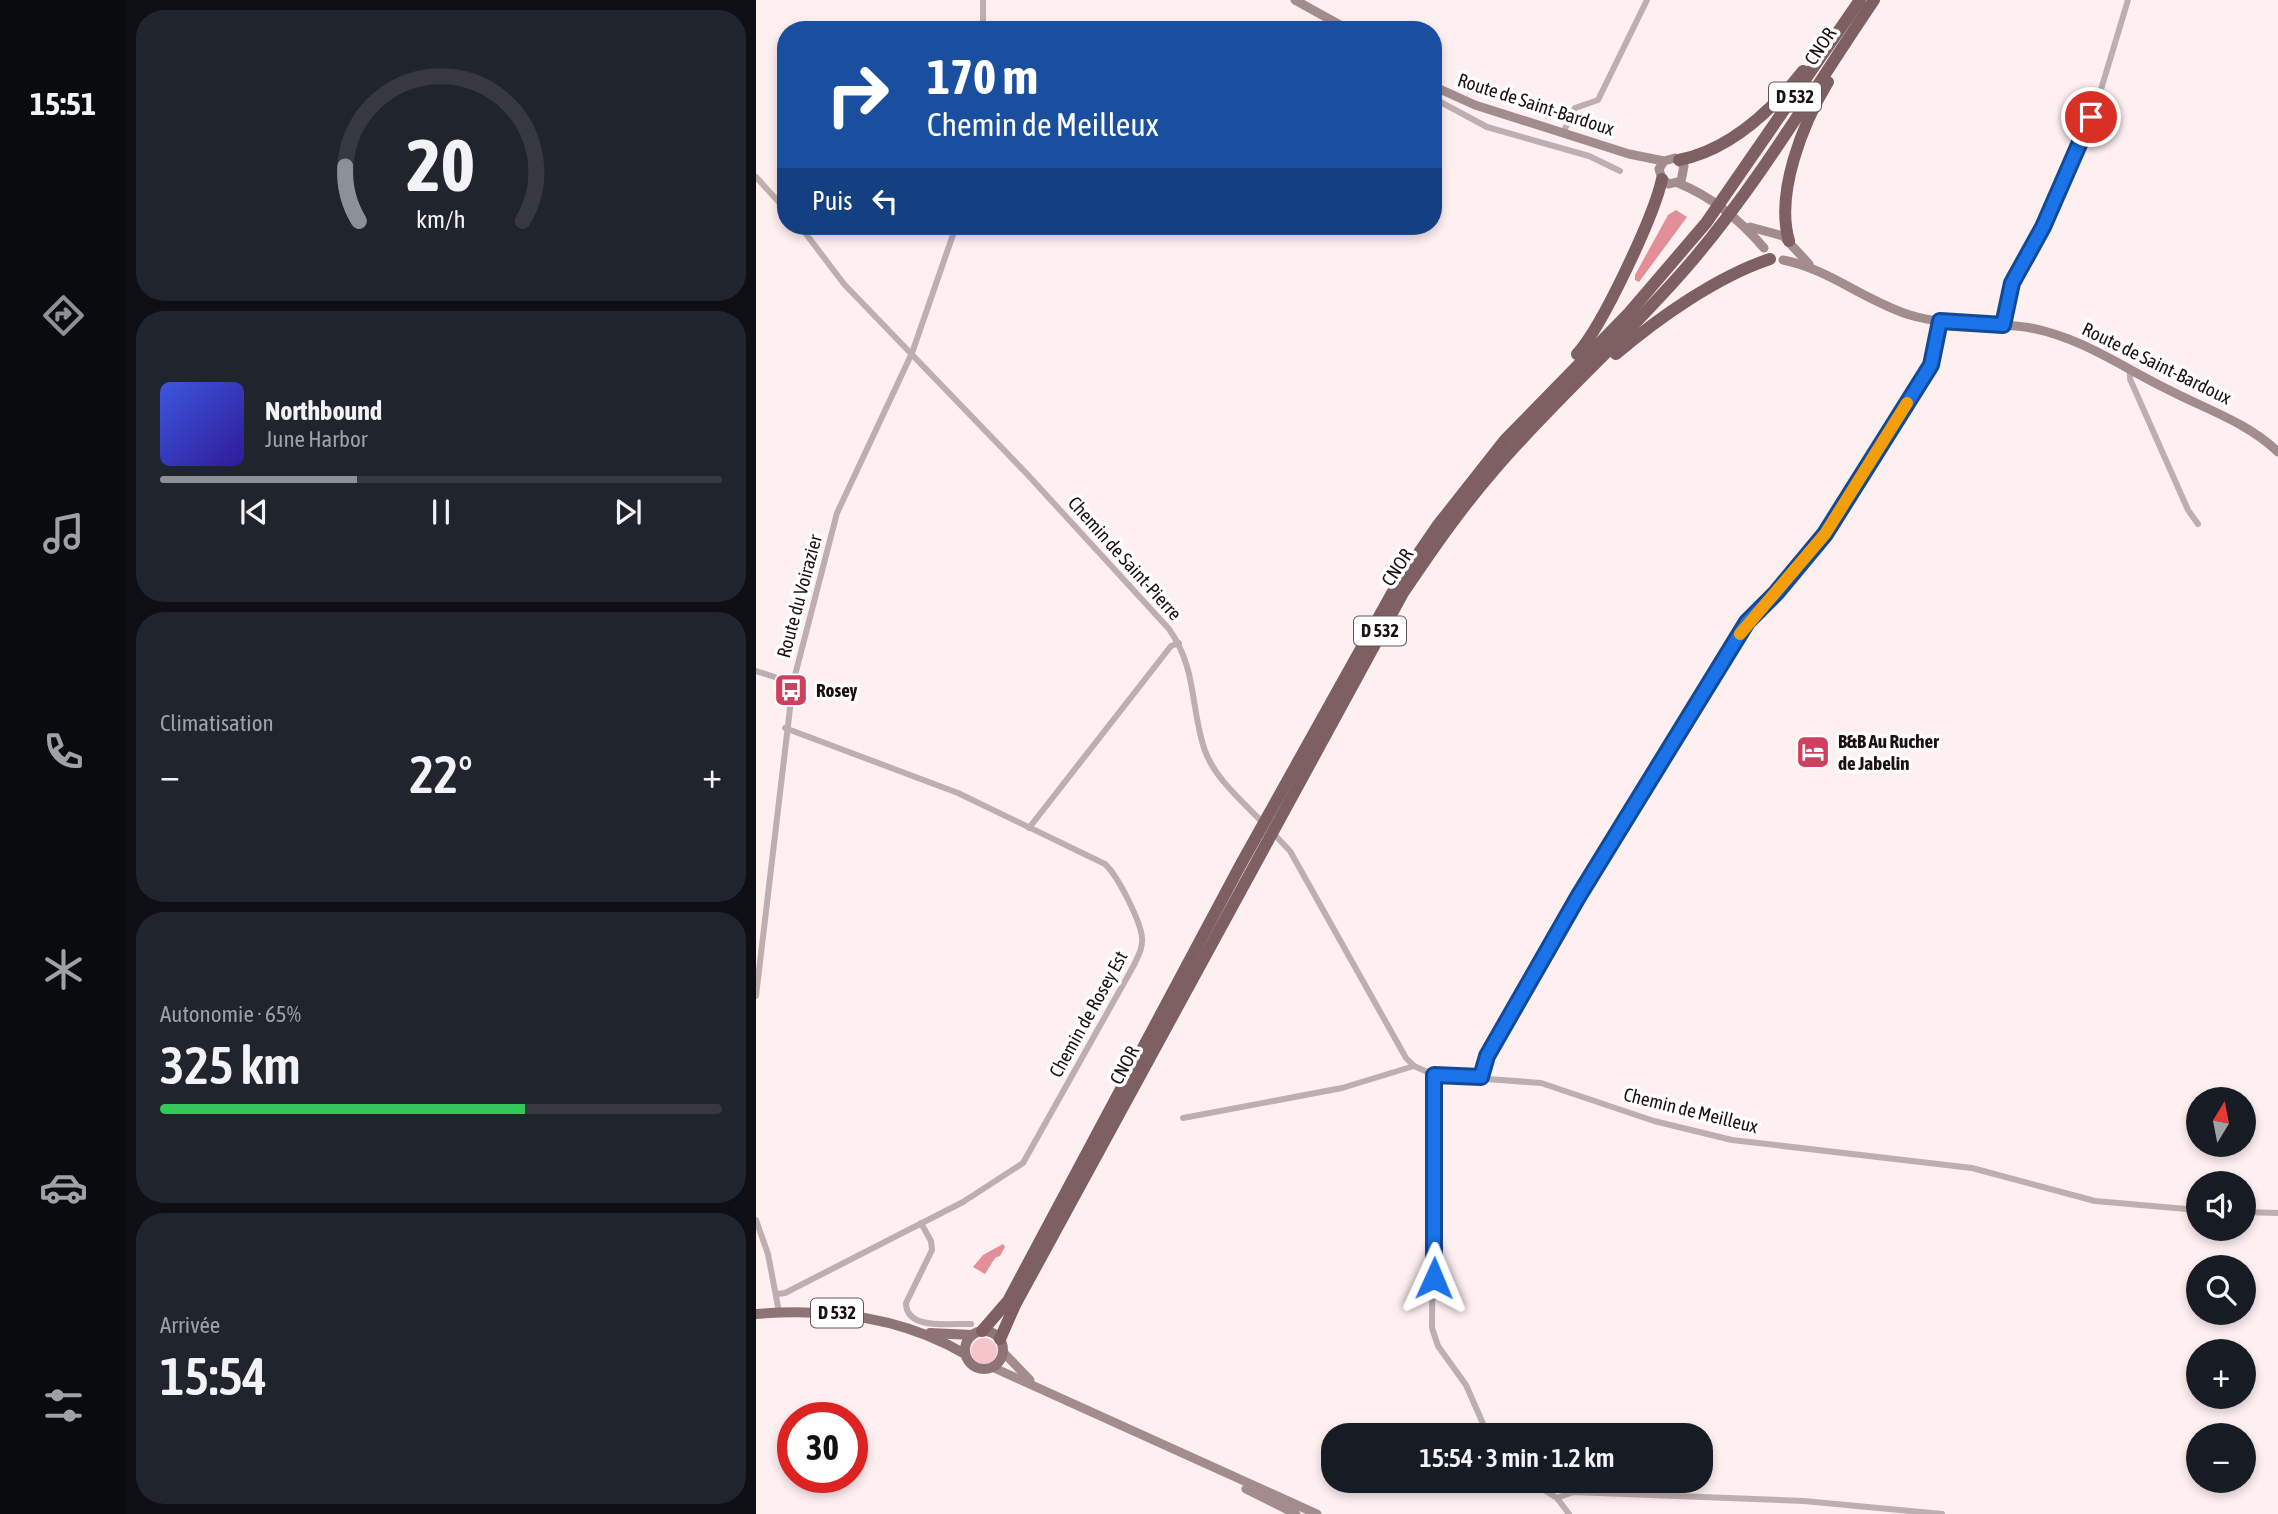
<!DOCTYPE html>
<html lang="fr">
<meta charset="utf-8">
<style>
:root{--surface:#171b24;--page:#20242c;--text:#f1f3f6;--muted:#9ea1a6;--line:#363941;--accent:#8c9099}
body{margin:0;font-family:"Asap Condensed",sans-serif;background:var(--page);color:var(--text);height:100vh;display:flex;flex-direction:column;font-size:26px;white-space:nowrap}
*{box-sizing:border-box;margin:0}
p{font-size:23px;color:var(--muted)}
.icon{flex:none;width:38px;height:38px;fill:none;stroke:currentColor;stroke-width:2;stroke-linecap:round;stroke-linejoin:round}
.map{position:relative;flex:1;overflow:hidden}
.details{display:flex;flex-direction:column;gap:10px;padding:10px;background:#0d0f14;width:630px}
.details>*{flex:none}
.hud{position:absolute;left:21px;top:21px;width:665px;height:214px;border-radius:28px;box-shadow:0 4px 10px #0003;background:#1a4fa0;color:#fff;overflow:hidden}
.needle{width:46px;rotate:10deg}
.tools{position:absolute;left:1430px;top:1087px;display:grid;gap:14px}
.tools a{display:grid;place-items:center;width:70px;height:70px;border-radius:50%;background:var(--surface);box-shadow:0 4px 10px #0003;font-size:35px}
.speed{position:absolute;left:21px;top:1402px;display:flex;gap:14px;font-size:35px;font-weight:700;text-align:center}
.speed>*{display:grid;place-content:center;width:91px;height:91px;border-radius:50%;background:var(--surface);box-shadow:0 4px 10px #0003;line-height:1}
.speed .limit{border:10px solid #d22;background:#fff;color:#111}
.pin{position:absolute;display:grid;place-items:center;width:60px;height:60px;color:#fff;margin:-30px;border:4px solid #fff;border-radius:50%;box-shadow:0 2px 7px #0007}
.me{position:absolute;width:77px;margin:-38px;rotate:1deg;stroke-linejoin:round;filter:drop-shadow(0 0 5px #0008)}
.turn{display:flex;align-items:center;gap:24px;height:147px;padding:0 35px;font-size:32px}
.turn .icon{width:91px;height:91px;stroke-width:2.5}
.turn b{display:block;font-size:49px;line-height:60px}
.then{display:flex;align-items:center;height:66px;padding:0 35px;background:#0003;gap:14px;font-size:26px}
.big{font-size:52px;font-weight:600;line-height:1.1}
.details .card{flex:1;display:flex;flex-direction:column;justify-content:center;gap:10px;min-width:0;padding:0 24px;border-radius:28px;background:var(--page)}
.details .dial{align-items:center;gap:0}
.dial svg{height:182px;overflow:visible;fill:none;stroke:var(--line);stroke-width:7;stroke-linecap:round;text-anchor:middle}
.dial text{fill:var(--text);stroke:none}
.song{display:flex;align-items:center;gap:21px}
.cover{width:84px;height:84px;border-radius:10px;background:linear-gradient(135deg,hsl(230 70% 55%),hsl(250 70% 35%))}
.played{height:7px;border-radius:4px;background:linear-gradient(90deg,var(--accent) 35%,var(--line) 35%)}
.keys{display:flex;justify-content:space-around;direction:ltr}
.heat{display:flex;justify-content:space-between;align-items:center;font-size:38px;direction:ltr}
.charge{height:10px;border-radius:5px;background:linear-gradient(90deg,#34c759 65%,var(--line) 0)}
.trip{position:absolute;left:565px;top:1423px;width:392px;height:70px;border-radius:28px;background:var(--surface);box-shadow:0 4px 10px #0003;font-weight:600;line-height:70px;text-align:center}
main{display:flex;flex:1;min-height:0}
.tabs{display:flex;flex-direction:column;width:126px;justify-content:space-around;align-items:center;background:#090b0e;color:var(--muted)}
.tabs .icon{width:49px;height:49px}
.tabs .current{color:var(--accent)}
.tabs b{font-size:32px;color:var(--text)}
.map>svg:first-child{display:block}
</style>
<main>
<nav class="tabs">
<b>15:51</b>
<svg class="icon current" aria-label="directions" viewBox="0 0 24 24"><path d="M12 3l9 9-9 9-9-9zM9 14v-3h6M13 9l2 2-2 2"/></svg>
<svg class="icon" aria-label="music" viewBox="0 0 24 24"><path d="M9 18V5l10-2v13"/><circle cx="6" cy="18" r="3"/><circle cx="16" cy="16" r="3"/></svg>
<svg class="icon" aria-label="phone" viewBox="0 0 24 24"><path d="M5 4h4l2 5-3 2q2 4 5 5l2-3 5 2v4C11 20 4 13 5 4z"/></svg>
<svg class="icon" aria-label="climate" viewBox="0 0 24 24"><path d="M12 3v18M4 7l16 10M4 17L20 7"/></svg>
<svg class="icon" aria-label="car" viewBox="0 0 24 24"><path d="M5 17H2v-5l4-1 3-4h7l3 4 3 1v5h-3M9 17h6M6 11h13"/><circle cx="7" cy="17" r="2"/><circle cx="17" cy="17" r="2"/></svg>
<svg class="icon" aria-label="filters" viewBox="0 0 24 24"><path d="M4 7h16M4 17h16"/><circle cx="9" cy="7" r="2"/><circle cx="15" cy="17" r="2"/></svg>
</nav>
<section class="details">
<div class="card dial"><svg viewBox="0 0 100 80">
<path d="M14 69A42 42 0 1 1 86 69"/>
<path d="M14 69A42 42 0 0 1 8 45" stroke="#8c9099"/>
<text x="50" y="56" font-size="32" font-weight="700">20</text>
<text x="50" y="72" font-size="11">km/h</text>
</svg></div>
<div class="card">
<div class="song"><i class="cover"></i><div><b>Northbound</b><p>June Harbor</p></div></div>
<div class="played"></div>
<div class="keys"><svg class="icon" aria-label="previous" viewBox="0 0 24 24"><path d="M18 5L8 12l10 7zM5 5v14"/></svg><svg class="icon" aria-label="pause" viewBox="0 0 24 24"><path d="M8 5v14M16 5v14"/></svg><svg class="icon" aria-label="next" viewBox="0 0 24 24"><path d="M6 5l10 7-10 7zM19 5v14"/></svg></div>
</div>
<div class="card"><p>Climatisation</p>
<div class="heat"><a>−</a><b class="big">22°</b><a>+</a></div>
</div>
<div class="card"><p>Autonomie · 65%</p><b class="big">325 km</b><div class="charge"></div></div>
<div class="card"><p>Arrivée</p><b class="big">15:54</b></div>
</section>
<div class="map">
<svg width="1522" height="1514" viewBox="0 0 1522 1514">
<rect width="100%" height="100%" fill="#feeff1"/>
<!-- green -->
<circle fill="#f6c5ca" cx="228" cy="1351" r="13"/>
<!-- water -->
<g fill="#e28f9a">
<polygon points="920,210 931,217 883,282 879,280 879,275 912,215"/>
<polygon points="247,1244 249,1247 244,1256 239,1258 229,1274 217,1267 227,1255"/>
</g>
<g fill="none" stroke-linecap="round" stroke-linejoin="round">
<!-- street -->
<g stroke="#beaeaf" stroke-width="6">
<polyline points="227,0 227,30"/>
<polyline points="677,98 731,127 833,156 864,171"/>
<polyline points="807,133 819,108 842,100 891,0"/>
<polyline points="0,177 30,210"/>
<path d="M44,226L88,284L271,474L413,629C441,669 434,704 448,748C457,777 487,802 508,824"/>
<polyline points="1247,325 1256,283 1300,200 1343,96 1372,0"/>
<polyline points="1374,369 1374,379 1432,510 1442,524"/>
<polyline points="0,671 37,683"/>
<polyline points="273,828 415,646 423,643"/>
<polyline points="516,832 534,851 650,1058 658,1066 678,1075 785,1083 898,1121 976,1140 1216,1168 1339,1201 1442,1210"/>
<polyline points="0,996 37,683 81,513 156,353 200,226"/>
<polyline points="678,1075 676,1328 682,1346 710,1385 732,1435"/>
<polyline points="725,1078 731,1056 822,896 991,622 1020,593 1069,534 1175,365 1184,321"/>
<polyline points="427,1118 586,1088 658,1066"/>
<polyline points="1488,1212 1522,1213"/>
<polyline points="0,1220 12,1254 23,1312"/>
<path d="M165,1223L175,1241L176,1250L150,1303C150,1331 195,1323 215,1324"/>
<path d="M21,1294L29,1293L207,1202L267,1163L378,965C382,956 387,948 386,938C385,922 362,876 349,864L202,793L29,728"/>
<polyline points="772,1480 801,1498 813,1514"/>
<polyline points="801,1498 817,1492 1048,1501 1186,1514"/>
</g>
<!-- secondary -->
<g stroke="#a38c8e" stroke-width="9">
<polyline points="539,0 593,30"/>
<polyline points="677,86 719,105 873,154 908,161 919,158 928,166 925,181 913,184 906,179 903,169 908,161"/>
<path d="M922,183C957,197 984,220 1008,248"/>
<polyline points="994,227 1027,236 1053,264"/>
<path d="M1027,260C1073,269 1109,301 1154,315C1193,327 1235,321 1275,328C1326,338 1366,367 1411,389C1449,409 1491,422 1522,452"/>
<polyline points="247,1352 274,1380"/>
<polyline points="236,1367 561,1514"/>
<polyline points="490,1489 540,1514"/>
</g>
<!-- primary -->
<g stroke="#8f7476" stroke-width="10">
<path d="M0,1314C72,1308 146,1317 209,1354"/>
<circle cx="228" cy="1350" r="19"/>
<polyline points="174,1333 216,1335"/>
</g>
<!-- highway -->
<g stroke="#7e5f62" stroke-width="12">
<path d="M923,160C974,150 1016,110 1047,71"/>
<path d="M1033,241C1019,193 1047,123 1072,82"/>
<path d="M821,354C846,327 898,216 906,179"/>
<path d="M860,354C902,318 962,276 1014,259"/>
<polyline points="226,1331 252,1301 485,864 639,588 682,525 749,440 873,313 950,223 1104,0"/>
<path d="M244,1339L259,1305L647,593C676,550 705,508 739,469C801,397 874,334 936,261C1004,181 1059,87 1118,0"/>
</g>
</g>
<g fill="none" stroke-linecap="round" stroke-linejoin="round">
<!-- route casing -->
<g stroke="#114b97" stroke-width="18">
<polyline id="route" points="678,1278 678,1075 725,1077 731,1056 822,897 991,622 1020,593 1069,534 1175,365 1184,321 1247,325 1256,283 1287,227 1335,117"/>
</g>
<!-- route -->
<use href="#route" stroke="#1a73e8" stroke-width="12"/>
<!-- slow -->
<polyline stroke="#f59e0b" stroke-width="12" points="984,634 1069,534 1151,403"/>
</g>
<!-- icons -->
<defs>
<g id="bus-square" transform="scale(1.75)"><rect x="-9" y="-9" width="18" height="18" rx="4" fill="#cf4060" stroke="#fff"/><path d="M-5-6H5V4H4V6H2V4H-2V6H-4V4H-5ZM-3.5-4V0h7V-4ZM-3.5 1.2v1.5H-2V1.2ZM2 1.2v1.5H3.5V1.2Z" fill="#fff"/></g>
<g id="hotel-square" transform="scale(1.75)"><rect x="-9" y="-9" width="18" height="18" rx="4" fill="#cf4060" stroke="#fff"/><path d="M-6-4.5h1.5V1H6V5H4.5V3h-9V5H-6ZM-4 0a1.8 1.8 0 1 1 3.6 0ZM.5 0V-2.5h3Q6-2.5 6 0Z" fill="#fff"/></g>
</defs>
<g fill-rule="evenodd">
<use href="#bus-square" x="35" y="690"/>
<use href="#hotel-square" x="1057" y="752"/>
</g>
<g text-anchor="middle" stroke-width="7" stroke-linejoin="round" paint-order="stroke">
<!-- shield labels -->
<g fill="#fff" stroke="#605858" stroke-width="2">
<rect x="1013" y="82.5" width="52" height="29" rx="5"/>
<rect x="598" y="616.5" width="52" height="29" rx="5"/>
<rect x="55" y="1298.5" width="52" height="29" rx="5"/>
</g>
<g font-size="18" font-weight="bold" fill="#1c1011">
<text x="1039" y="103">D 532</text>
<text x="624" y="637">D 532</text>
<text x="81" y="1319">D 532</text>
</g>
<!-- street labels -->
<g font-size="19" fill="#1c1011" stroke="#fff">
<text transform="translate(1064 46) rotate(-56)" y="7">CNOR</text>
<text transform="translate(780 104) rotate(18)" y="7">Route de Saint-Bardoux</text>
<text transform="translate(1401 363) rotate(26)" y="7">Route de Saint-Bardoux</text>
<text transform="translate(369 558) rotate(48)" y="7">Chemin de Saint-Pierre</text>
<text transform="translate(641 567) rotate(-56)" y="7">CNOR</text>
<text transform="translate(43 596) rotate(-75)" y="7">Route du Voirazier</text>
<text transform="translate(332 1014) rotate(-61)" y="7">Chemin de Rosey Est</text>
<text transform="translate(368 1065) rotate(-62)" y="7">CNOR</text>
<text transform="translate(935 1110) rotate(14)" y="7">Chemin de Meilleux</text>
</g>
<!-- poi labels -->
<g font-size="19" font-weight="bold" fill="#1c1011" stroke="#fff" text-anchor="start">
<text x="60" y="697">Rosey</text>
<text x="1082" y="748">B&amp;B Au Rucher<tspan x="1082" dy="22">de Jabelin</tspan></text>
</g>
</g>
</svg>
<div class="tools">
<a><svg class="needle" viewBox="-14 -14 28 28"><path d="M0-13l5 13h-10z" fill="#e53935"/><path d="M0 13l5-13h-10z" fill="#9ea1a6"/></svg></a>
<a><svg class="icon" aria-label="sound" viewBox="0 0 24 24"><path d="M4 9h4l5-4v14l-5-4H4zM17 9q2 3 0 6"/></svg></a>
<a><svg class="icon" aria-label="search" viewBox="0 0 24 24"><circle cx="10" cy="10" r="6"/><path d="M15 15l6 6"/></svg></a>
<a>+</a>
<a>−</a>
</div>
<div class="speed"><div class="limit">30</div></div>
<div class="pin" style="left:1335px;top:117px;background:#d93025"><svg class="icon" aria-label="arrive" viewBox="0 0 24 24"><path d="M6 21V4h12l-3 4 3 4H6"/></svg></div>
<svg class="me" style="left:678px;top:1278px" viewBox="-20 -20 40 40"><path d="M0-17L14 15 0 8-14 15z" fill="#1a73e8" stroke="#fff" stroke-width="4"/></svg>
<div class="trip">15:54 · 3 min · 1.2 km</div>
<div class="hud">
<div class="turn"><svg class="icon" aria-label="right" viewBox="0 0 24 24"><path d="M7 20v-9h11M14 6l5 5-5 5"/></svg><div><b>170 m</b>Chemin de Meilleux</div></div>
<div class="then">Puis<svg class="icon" aria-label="left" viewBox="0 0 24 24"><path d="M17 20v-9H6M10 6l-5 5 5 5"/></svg></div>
</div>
</div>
</main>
